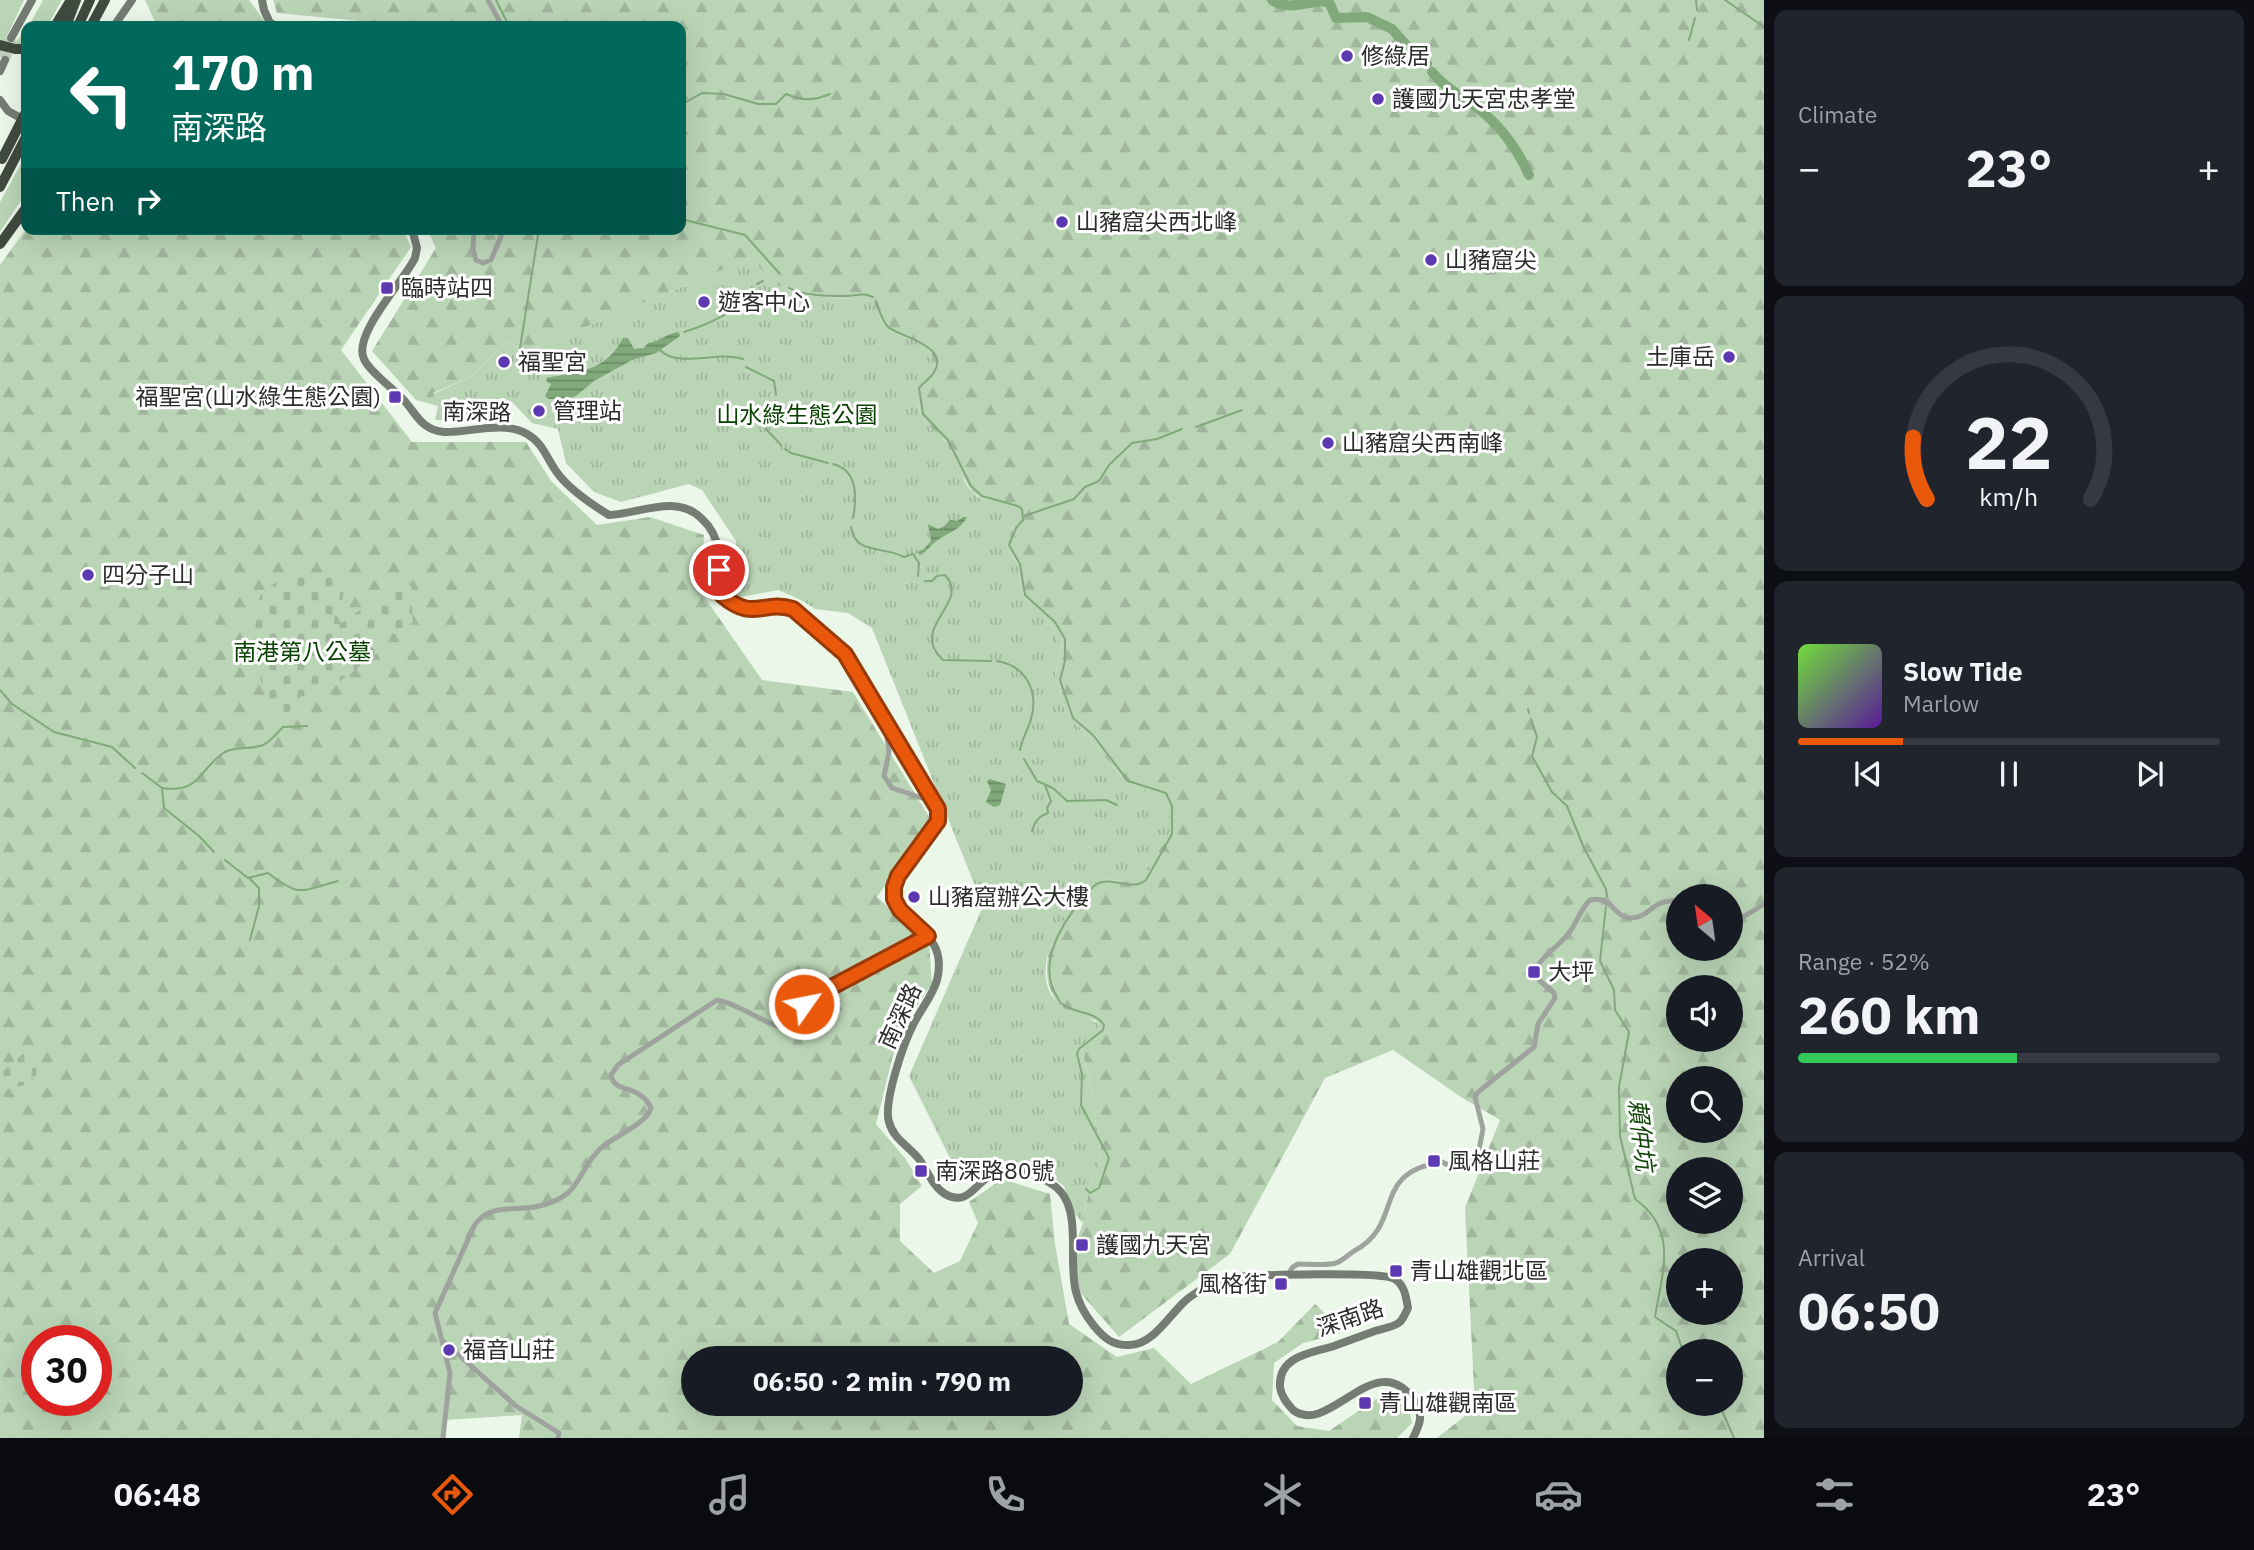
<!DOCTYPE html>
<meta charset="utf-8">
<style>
:root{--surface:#171b24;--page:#20242c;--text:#f1f3f6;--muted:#9ea1a6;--line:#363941;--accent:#ea580c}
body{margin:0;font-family:"IBM Plex Sans","Noto Sans TC",sans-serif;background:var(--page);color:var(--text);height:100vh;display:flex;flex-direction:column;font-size:26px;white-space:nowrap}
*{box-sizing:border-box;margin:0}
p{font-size:23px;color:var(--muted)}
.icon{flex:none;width:38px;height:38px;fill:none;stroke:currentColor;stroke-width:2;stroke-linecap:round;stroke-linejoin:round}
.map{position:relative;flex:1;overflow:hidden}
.panel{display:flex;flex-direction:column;gap:10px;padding:10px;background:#0d0f14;width:490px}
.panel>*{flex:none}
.banner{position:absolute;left:21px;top:21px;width:665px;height:214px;border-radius:14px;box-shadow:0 7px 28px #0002;background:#00695c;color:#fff;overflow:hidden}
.needle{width:46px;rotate:331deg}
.buttons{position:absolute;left:1666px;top:884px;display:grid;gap:14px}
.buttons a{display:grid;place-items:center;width:77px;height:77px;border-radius:50%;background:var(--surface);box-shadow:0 7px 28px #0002;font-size:35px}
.speed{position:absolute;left:21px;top:1325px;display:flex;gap:14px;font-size:35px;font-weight:700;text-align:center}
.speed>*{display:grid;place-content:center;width:91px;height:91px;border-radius:50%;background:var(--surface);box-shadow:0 7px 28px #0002;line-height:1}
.speed .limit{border:10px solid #d22;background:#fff;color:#111}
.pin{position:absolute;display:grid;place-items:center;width:60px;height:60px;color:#fff;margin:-30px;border:4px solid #fff;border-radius:50%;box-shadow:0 2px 7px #0007}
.me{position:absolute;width:77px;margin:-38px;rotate:57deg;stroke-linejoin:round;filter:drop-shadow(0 0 5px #0008)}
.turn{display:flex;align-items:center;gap:24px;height:147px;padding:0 35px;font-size:32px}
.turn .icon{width:91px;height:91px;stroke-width:2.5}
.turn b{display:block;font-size:49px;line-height:60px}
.then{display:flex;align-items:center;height:66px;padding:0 35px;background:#0003;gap:14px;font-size:26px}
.big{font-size:52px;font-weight:700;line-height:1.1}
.panel .widget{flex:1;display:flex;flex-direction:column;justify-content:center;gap:10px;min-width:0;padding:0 24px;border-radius:14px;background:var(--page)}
.panel .dial{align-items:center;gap:0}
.dial svg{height:182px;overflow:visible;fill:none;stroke:var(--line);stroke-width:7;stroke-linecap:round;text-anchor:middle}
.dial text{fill:var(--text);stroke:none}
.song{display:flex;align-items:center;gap:21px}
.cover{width:84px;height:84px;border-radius:10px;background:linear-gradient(135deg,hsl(100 70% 55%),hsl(270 70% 35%))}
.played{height:7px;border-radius:4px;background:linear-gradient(90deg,var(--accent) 25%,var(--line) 25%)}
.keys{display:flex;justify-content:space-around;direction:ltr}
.heat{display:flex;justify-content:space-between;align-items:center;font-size:38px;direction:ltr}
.charge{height:10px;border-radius:5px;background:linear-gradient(90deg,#34c759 52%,var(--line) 0)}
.trip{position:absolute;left:681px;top:1346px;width:402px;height:70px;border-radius:35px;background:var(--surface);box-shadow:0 7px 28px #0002;font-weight:700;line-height:70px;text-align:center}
.tabs{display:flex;height:112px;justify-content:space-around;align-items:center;background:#090b0e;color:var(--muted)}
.tabs .icon{width:49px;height:49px}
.tabs .selected{color:var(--accent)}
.tabs b{font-size:32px;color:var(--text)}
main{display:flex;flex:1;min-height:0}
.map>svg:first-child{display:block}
</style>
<main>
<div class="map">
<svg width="1764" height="1438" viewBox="0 0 1764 1438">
<defs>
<pattern id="forest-firs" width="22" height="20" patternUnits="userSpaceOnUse" patternTransform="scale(1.75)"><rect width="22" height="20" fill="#bad4b6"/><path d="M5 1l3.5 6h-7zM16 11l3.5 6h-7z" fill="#a0b69c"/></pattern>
<pattern id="cemetery-stones" width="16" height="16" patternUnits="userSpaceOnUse" patternTransform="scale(1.75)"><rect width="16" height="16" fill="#bad4b6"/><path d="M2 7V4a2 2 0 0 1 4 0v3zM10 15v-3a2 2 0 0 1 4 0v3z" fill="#a0b69c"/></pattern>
<pattern id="park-tufts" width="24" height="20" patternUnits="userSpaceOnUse" patternTransform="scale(1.75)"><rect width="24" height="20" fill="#bad4b6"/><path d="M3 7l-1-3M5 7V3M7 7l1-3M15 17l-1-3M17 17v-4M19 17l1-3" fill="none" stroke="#a0b69c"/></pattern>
<pattern id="water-rules" width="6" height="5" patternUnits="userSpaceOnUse" patternTransform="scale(1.75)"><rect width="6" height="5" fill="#81a97b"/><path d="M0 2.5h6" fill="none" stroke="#6a8a65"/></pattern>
</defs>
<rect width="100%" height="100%" fill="#ebf7e9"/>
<!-- green -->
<g fill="#bad4b6">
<polygon points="0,0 24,0 6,38 17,41 26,30 26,43 18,46 0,42"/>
<polygon points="43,0 62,0 47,26 29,26"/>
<polygon points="26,155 26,193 0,232 0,202"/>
</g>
<!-- forest -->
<g fill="url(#forest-firs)" fill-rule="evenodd">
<polygon points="145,0 249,0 268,26 157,26"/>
<path d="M273,0H1764V1438H1437L1475,1408L1465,1208L1500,1120L1461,1097L1393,1050L1325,1078L1230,1254L1119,1337L1077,1289L1076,1243L1083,1223L1090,1185L1101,1159L1090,1082L1081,1046L1097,1021C1086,1017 1070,1014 1061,1007C1056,1003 1052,994 1050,988C1036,951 1071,897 1103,878L1120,882L1166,802L1127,783L1065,710L1055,677L1061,646L1053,626L1025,598L1020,585L1017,562L1007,547L1008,539L1013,526L990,504L972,492L957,467L945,440L931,429L921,415L917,398V384L935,367C930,332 901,343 885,327C879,321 876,308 873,301L804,295L774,284L751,258L526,352L507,341L472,376L433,393L438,406L416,400L372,351L436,248L427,229H681V26H393L391,24L277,13ZM1678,896H1731V948H1678ZM1678,987H1731V1040H1678ZM1678,1078H1731V1130H1678ZM1678,1169H1731V1222H1678ZM1678,1260H1731V1312H1678ZM1678,1351H1731V1404H1678Z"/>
<path d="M26,229H403L411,247L341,350L412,442H526L551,481L597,525L650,517L704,535L701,592L762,680L853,692L931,820L877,897L929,944L932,983L898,1035L876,1124L905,1158L922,1186L900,1204V1241L934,1273L960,1261L978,1223L969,1202L1002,1179L1050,1194L1055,1244L1069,1324L1117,1357L1154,1348L1191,1384L1278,1342L1315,1304L1345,1332L1303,1343L1274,1363L1272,1400L1297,1426L1329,1431L1385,1393L1408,1404L1412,1423L1397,1438H519L522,1415L445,1420L444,1438H0V265ZM37,1340H96V1400H37ZM693,1358H1071V1404H693Z"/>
</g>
<!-- cemetery -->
<g fill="url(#cemetery-stones)">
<path d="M403,571C417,583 410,606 413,622L406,627L405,634L380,633L382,649L339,682L334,688L300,697L287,715L273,712C267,700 262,688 260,675C256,651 262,649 249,626L261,594L288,572C299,576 311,583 323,579C331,577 336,573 345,572L343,598L334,618V624H340L391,588Z"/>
<polygon points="26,1051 37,1063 36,1076 25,1085 0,1091 0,1074"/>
</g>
<!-- park -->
<path fill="url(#park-tufts)" d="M751,258L774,284L804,295L873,301C877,308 879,321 885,327C901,343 930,332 935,367L917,385C917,395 917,407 922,416C928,427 937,431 944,440C957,454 959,478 972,492C984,504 1001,505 1016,512L1007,547L1017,562L1020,585L1025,598L1053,626L1061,646L1055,677L1065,710L1126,782L1166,802L1171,833L1139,881L1120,882L1103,878C1070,898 1020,973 1061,1006C1074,1017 1092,1014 1102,1029L1081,1047L1090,1082L1101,1159L1090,1185L1083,1223L1072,1211L1064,1186L1044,1171L951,1160L909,1076L983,906L872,628L848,613L815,609L801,600L778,590L736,598V541L702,490L689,484L621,502L594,492L566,463L558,429L532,423L512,402L496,400L469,421L435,420L438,406L433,394L472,376L507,341L526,352Z"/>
<!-- water -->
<g fill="url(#water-rules)">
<path d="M679,332L680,336L656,353L632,360L594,381L576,396L566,399H549L545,396L551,384L547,382L546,378C580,371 605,372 623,338H628L634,349L644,348L648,343C660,342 666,333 679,332Z"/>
<path d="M963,517H967C961,529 950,532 939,539C932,543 928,551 920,555L917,552L924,549L931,541L928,524L938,529L943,527L950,520L957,521Z"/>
<polygon points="990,779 1006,784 1000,805 994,807 986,802 991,790 987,781"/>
</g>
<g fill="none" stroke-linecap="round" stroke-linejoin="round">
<!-- stream -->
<g stroke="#81a97b" stroke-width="2">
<polyline points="496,0 509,26"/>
<polyline points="1696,0 1697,10"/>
<polyline points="1725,0 1764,27"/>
<polyline points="1689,40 1695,18"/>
<path d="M681,105L702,93L724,94L758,104H776L786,94C803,101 813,101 830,94"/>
<polyline points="681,219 745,235 780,274"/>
<polyline points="757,284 763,281"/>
<path d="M789,288C803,296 830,296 846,296C856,296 863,292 873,297"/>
<path d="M876,301C879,310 882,320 888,327C898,336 951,346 934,372C931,378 923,383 919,388L923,414L948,440L971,486L982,496L1018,506L1022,509L1023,520L1016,528L1009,545L1020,564L1025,595L1055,622L1065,639V661L1060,680L1073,718L1093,735L1128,781L1166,793L1172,806V834L1146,880C1130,893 1110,873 1094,886C1069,912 1036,957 1055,993C1056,995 1060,1002 1061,1003C1073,1014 1094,1010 1104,1025L1103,1030L1079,1049L1077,1054L1082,1074L1081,1105L1109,1158L1099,1188L1090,1193L1086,1189"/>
<path d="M684,332C709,324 739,312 752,287"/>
<polyline points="520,348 539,229"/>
<path d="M660,350C678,369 718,350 743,359"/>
<polyline points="746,367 774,381 776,395"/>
<polyline points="775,401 766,429 781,445"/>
<polyline points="1196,427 1242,410"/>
<polyline points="785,449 791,453 828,463"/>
<path d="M833,464C858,470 857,497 853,518"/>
<polyline points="1024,516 1074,499 1085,487 1099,481 1109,465 1132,443 1157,439 1182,429"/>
<path d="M851,527C856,556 882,545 904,557L913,554L919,563L918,576"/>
<path d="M925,581H932L937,576L945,575C972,603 907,627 943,660L991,661"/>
<path d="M997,661C1026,666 1039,691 1031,719C1028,730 1022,738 1020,750"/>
<polyline points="0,690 12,704 54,732 112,747 135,768"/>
<polyline points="1528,709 1529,713"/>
<polyline points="1531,719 1537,737 1532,756 1552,792 1567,806 1584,848 1606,889 1607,896"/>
<polyline points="1024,759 1037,781 1053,788 1067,801 1106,800 1117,805"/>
<polyline points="142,773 162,788 164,808 199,836 214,852"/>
<path d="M162,788C201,794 199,768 225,752C236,746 251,750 263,745C270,742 277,733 283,727L307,726"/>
<path d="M1032,831C1034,822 1039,816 1048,813L1047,808L1051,801L1045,785"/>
<path d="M225,860L248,878L268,873C300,898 300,891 338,881"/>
<path d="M1606,906L1600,961L1614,990L1615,1010L1629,1032L1619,1087L1620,1136L1635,1199C1679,1230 1662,1273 1655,1317L1676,1331L1683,1351"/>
<polyline points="250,940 259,906 259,888 250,879"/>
<polyline points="1719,1404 1734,1438"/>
</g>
<!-- river -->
<g stroke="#81a97b" stroke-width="10">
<path d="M1272,0C1287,11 1307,2 1324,1L1330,4L1336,18L1367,17L1392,29L1414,54L1427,64"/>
<path d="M1432,72C1444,87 1460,95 1475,106C1499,124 1517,148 1529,175"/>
</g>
<!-- secondary-tunnel -->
<g stroke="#c4cfc3" stroke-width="8" stroke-dasharray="8 4" stroke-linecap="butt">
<polyline points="0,57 8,43"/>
<polyline points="5,60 17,39"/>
</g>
<!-- street -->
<g stroke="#9ea39d" stroke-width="5">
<polyline points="488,0 502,26"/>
<polyline points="474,229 473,249 476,260 483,263 491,260 504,229"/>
<polyline points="885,722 889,752 884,776 892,788 934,802"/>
<polyline points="1731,915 1740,919 1764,904"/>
<path d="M1288,1274L1293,1267L1298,1264C1310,1264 1324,1266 1336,1263C1342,1261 1348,1255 1354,1251C1406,1223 1369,1173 1442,1162C1456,1170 1467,1165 1478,1155L1483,1129L1475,1097L1478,1092L1534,1047L1538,1024L1555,998L1554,993L1539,980L1534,971C1542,956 1558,947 1569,933C1577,922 1580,910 1590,900C1613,895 1612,916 1630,918C1644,919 1650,907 1661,903C1666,901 1673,901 1678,900"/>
<polyline points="444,1342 516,1406 559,1433 558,1438"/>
<path d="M443,1438L450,1373L435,1313L474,1226C489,1202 517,1212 539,1206C583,1196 576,1171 601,1148C613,1137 648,1123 651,1108C639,1083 614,1094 611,1075L618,1065L717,1000C739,1003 773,1030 786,1027L810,999L928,936"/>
</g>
<!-- secondary -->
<g stroke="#757c74" stroke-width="8">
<polyline points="262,0 264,10 270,23 278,26"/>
<polyline points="114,26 132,0"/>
<polyline points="321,26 334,26"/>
<polyline points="11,38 32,0"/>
<polyline points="0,71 5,60"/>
<polyline points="0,100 8,111 26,121"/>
<path d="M412,229L417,248L415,258C404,281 352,335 364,359C369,371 391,387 401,397C416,412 420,430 444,432C469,433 504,420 527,434C543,443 546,457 556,471C568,489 591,504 609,515C639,514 677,493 702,519C711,527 717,540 719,552C722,566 718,580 722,595C754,623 763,599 793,609L838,647L852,664L938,809C938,841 892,863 893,893C895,927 950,927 937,980C933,995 921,1009 914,1023C904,1042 883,1102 889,1122C894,1140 908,1145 919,1159C927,1170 933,1187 945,1194C969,1208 976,1180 995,1173C1014,1166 1048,1177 1061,1192C1081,1216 1068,1262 1076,1292C1079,1304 1086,1316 1094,1326C1104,1338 1113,1346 1130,1345C1153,1344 1169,1316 1184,1302C1191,1295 1202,1289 1212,1284C1220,1281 1229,1278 1238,1277C1259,1275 1382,1271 1395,1279C1405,1286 1406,1297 1408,1308C1406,1312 1403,1319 1400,1322C1394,1327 1382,1329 1375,1331C1361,1336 1348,1341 1334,1346C1313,1353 1278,1355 1280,1387C1281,1396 1287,1403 1293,1410C1330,1438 1377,1341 1416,1403C1424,1416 1419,1426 1413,1438"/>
</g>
<!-- highway -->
<g stroke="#404a3f" stroke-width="10">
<polyline points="55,26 71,0"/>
<polyline points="66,26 76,0"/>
<polyline points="78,26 90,0"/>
<polyline points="91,26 105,0"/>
<polyline points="0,45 15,49 26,49"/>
<polyline points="0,187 26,137"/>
<polyline points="0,244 26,208"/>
</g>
<!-- highway-bridge -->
<polyline stroke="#404a3f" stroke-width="10" points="2,159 26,112"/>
</g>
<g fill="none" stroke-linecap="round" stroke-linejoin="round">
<!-- route casing -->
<g stroke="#983908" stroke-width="18">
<path id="route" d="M719,570L722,595C754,623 763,599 793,609L845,654L938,809V821L898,876L894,887V899L900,910L928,936L826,990L804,1004"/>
</g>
<!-- route -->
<use href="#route" stroke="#ea580c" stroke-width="12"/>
</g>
<!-- markers -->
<g fill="#5d39b1" stroke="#fff" stroke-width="2.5">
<circle cx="1347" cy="56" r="7"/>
<circle cx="1378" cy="99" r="7"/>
<circle cx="1062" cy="222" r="7"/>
<circle cx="1431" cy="260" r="7"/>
<rect x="380" y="281" width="14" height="14" rx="3.5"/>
<circle cx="704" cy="302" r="7"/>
<circle cx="1729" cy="357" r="7"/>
<circle cx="504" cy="362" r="7"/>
<rect x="388" y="390" width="14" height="14" rx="3.5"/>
<circle cx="539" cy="411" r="7"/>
<circle cx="1328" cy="443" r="7"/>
<circle cx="88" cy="575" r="7"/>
<circle cx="914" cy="897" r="7"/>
<rect x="1527" y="965" width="14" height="14" rx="3.5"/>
<rect x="1427" y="1154" width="14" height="14" rx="3.5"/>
<rect x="914" y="1164" width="14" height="14" rx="3.5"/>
<rect x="1075" y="1238" width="14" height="14" rx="3.5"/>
<rect x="1389" y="1264" width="14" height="14" rx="3.5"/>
<rect x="1274" y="1277" width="14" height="14" rx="3.5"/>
<circle cx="449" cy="1350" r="7"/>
<rect x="1358" y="1396" width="14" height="14" rx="3.5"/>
</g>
<g text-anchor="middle" stroke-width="6" stroke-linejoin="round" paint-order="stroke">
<!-- poi labels -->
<g font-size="23" fill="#2a2e29" stroke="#fff" text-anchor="start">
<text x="1361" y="64">修綠居</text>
<text x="1392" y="107">護國九天宮忠孝堂</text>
<text x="1076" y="230">山豬窟尖西北峰</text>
<text x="1445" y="268">山豬窟尖</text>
<text x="401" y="296">臨時站四</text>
<text x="718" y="310">遊客中心</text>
<text x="1715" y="365" text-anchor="end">土庫岳</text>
<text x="518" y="370">福聖宮</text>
<text x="381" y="405" text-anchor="end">福聖宮(山水綠生態公園)</text>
<text x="553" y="419">管理站</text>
<text x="1342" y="451">山豬窟尖西南峰</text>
<text x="102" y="583">四分子山</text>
<text x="928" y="905">山豬窟辦公大樓</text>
<text x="1548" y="980">大坪</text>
<text x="1448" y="1169">風格山莊</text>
<text x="935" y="1179">南深路80號</text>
<text x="1096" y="1253">護國九天宮</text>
<text x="1410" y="1279">青山雄觀北區</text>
<text x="1267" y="1292" text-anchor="end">風格街</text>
<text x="463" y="1358">福音山莊</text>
<text x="1379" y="1411">青山雄觀南區</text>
</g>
<!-- street labels -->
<g font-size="23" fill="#2a2e29" stroke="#fff">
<text transform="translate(477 412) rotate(1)" y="8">南深路</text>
<text transform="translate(900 1016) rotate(-65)" y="8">南深路</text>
<text transform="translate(1350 1318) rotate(-19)" y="8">深南路</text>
</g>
<!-- park labels -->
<g font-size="23" fill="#074200" stroke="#fff">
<text x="797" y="423">山水綠生態公園</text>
<text x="302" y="660">南港第八公墓</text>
</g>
<!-- water labels -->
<g font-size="24" font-style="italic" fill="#134a0b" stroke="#fff">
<text transform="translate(1641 1135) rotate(83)" y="8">賴仲坑</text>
</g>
</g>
</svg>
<div class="buttons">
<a><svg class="needle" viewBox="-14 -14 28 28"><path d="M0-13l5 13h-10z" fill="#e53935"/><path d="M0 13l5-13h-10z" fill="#9ea1a6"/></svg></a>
<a><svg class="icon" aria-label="sound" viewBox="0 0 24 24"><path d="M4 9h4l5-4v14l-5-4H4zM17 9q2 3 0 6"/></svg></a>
<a><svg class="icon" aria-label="search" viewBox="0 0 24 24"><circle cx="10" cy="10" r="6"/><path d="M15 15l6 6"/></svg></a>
<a><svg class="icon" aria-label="layers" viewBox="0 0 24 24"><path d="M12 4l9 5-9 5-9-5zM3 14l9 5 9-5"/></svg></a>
<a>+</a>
<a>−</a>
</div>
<div class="speed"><div class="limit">30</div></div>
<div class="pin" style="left:719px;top:570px;background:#d93025"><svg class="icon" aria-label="arrive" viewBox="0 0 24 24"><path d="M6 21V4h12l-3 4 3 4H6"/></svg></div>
<svg class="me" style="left:804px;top:1004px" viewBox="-20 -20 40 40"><circle r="17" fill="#ea580c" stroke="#fff" stroke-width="3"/><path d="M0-11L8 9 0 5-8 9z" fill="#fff"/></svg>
<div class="trip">06:50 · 2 min · 790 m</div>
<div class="banner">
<div class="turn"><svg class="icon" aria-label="left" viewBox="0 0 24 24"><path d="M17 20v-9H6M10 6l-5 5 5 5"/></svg><div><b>170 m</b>南深路</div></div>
<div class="then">Then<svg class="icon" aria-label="right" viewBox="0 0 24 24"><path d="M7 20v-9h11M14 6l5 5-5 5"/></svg></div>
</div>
</div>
<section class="panel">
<div class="widget"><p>Climate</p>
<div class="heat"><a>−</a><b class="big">23°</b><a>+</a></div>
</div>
<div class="widget dial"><svg viewBox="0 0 100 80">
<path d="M14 69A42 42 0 1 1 86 69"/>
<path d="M14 69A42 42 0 0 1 8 42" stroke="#ea580c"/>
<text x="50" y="56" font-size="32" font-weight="700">22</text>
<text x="50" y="72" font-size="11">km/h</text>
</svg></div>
<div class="widget">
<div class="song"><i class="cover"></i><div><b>Slow Tide</b><p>Marlow</p></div></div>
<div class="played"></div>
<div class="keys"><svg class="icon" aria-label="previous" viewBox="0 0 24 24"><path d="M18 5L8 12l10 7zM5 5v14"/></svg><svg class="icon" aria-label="pause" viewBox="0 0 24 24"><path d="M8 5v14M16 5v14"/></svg><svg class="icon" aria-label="next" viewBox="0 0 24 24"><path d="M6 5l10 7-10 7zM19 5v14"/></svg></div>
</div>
<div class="widget"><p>Range · 52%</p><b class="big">260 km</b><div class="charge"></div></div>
<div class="widget"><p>Arrival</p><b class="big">06:50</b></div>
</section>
</main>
<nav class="tabs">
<b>06:48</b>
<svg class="icon selected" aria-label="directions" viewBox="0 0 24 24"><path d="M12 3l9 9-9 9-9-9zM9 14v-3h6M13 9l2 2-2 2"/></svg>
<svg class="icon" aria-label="music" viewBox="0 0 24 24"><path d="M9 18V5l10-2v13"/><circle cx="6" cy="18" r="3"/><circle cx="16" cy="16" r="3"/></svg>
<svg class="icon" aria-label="phone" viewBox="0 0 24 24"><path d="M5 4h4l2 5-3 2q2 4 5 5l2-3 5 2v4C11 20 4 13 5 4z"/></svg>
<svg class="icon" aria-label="climate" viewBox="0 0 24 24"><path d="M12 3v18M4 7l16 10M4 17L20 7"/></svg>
<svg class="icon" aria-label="car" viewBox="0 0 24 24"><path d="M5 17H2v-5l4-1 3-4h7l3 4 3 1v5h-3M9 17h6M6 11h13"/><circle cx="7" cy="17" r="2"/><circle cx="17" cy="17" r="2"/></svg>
<svg class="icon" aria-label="filters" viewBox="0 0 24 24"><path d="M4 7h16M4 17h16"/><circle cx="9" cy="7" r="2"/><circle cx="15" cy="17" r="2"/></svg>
<b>23°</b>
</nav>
